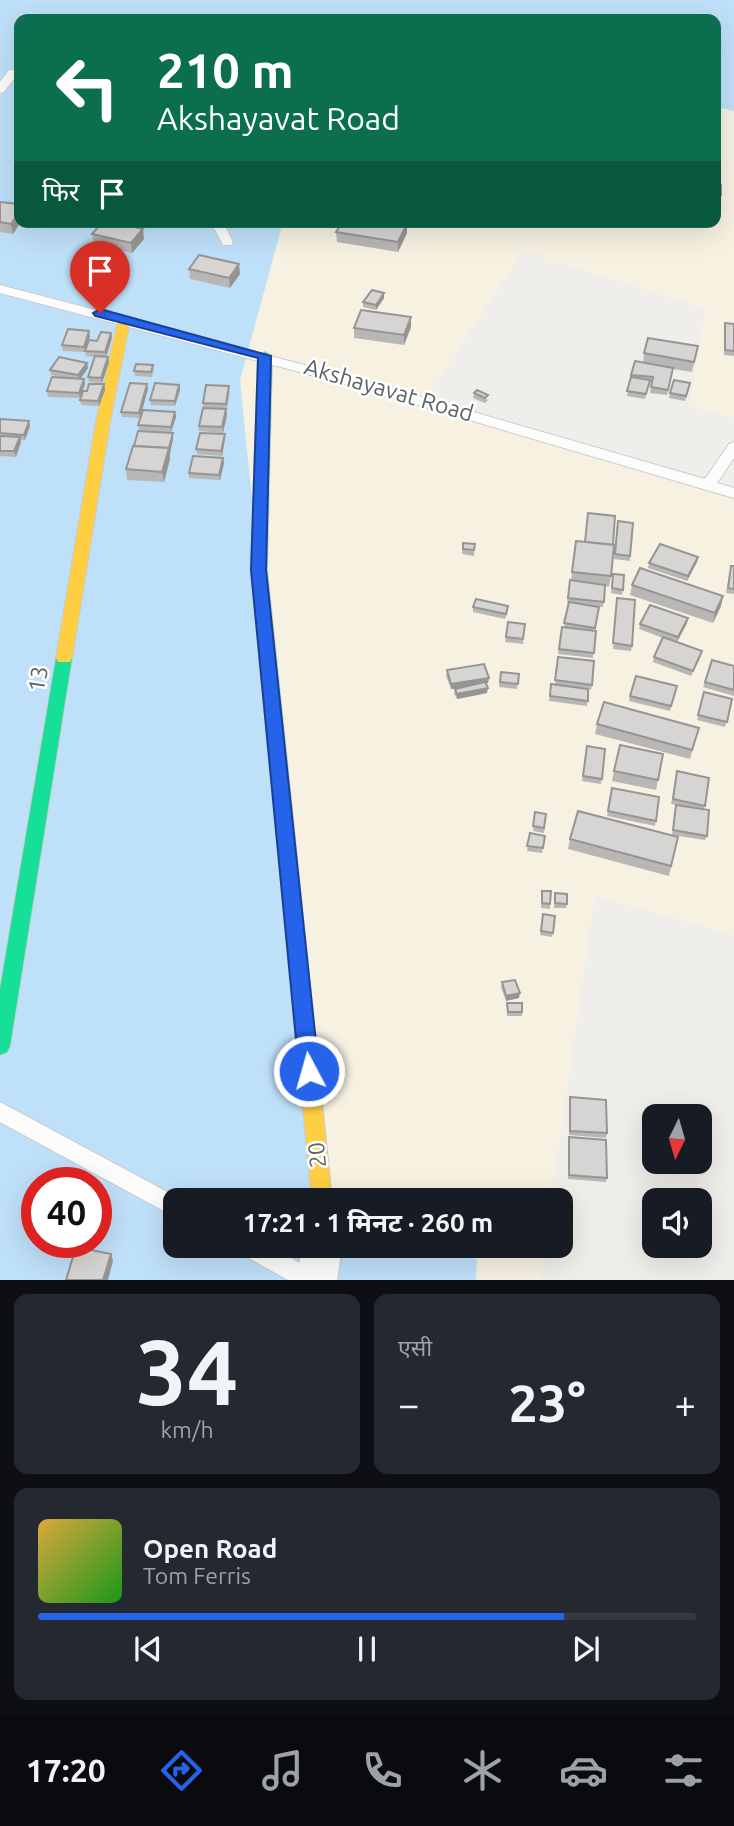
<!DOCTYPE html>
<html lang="hi">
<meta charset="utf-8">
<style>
:root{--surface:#171b24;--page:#242831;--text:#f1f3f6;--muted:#9ea1a6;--line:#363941;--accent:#2563eb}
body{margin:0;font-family:Ubuntu,"Noto Sans Devanagari",sans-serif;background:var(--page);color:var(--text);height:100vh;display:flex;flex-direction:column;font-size:26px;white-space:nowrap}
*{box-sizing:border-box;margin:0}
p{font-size:23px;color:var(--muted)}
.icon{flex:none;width:38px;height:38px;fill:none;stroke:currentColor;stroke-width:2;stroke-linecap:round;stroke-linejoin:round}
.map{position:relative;height:1280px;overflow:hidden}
.side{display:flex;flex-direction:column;gap:14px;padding:14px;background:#0d0f14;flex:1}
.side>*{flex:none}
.banner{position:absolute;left:14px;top:14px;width:707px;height:214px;border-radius:14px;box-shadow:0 7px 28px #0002;background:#0b6e4f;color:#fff;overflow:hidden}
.needle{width:46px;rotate:185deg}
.tools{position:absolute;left:642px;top:1104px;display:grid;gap:14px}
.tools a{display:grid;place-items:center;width:70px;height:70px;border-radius:14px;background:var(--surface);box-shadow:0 7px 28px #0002;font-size:35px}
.speed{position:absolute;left:21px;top:1167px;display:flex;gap:14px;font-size:35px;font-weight:700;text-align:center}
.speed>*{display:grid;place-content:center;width:91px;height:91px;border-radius:50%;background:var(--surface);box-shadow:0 7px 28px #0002;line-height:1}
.speed .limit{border:10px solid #d22;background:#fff;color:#111}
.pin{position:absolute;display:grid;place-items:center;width:60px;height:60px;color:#fff;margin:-72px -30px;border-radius:50% 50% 50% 0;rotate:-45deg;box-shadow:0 0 7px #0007}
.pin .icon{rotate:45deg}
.me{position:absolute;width:77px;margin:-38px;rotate:354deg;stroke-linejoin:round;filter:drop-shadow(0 0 5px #0008)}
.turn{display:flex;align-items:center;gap:24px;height:147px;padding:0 28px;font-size:32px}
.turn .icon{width:91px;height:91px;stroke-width:2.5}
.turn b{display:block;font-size:49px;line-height:60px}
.then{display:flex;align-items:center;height:66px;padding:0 28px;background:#0003;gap:14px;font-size:26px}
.big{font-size:52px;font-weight:700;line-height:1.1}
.side .tile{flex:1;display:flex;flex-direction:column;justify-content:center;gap:10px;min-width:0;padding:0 24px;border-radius:14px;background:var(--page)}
.side .dial{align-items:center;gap:0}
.dial b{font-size:91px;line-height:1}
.song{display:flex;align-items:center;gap:21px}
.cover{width:84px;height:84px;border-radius:10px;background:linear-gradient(135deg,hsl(40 70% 55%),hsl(120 70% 35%))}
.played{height:7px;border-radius:4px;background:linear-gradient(90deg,var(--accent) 80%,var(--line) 80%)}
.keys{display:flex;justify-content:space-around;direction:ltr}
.heat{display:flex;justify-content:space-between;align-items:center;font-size:38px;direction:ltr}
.side .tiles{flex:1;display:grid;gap:14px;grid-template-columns:1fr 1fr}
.tile:last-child{grid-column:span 2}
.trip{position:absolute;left:163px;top:1188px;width:410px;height:70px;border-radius:14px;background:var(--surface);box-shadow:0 7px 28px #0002;font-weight:700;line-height:70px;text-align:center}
.tabs{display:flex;height:112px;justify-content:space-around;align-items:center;background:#090b0e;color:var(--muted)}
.tabs .icon{width:49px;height:49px}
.tabs .current{color:var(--accent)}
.tabs b{font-size:32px;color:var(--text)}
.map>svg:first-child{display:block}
</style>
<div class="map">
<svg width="734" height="1280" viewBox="0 0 734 1280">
<rect width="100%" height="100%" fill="#efeeea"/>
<!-- sand -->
<path fill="#f6f1e1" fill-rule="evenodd" d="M0,10L19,19V222H716V107L734,111V418L688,406L706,309L523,251L420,408L734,493V935L595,896L551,1200H175V1246H544L542,1280H0ZM37,1183H96V1242H37Z"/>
<!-- water -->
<path fill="#bfe0f9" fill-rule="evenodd" d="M0,0H734V111L716,107V19H19V222H283L240,380L322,1200H175V1246H409L477,1259L476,1280H0ZM37,1183H96V1242H37Z"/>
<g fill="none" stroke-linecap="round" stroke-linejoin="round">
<!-- lane casing -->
<g stroke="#cbcccc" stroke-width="2">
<g id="lane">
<polygon points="9,70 19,70 19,76 16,76 4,92 0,93 0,82"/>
<polygon points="211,222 223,222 233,242 231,245 223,245"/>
<polygon points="0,285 373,383 705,479 729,444 734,442 734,458 717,483 734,488 734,498 364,389 0,293"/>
<polygon points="0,1102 182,1200 175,1200 175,1217 0,1122"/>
<polygon points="236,1246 268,1246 317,1272 320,1280 288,1280 240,1253"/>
</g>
</g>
<!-- street casing -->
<g stroke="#cbcccc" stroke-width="2">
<polygon id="street" points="302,1246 342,1246 337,1280 297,1280"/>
</g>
<!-- fast casing -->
<g stroke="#cacacb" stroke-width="2">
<g id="fast">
<polygon points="265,352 272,356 267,570 291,800 288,805 282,807 276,805 273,800 251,570 258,356"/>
<polygon points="64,652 70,654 72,658 10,1046 7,1052 0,1055 0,989 56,658 58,654"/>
</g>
</g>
<!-- slow casing -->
<g stroke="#cacacb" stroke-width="2">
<g id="slow">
<polygon points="124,316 130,320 110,422 72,658 70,662 58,662 56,658 96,422 118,320"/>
<polygon points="282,793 288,795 291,800 332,1200 312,1200 273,800 276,795"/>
</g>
</g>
<!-- lane -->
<use href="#lane" fill="#fdfcfc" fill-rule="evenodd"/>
<!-- street -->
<use href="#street" fill="#fdfcfc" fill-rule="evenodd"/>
<!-- fast -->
<use href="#fast" fill="#16e098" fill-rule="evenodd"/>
<!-- slow -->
<use href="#slow" fill="#ffcf43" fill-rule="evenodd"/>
</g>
<!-- wall -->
<g fill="#b8b7b5">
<polygon points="716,184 721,195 720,200 716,200"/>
<polygon points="0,202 19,222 21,222 13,234 0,232"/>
<polygon points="336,232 407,233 398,252 337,242"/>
<polygon points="92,234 144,239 132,253 94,244"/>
<polygon points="189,269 240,274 230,288 190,279"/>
<polygon points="384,293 384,298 376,310 363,307 363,302"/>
<polygon points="725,323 734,324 734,356 724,355"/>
<polygon points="411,327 404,345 354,338 354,328"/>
<polygon points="111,333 112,338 106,357 109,362 102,383 89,382 88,377 95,357 86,356 85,351 97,341"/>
<polygon points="90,336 85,352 63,351 62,345"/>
<polygon points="698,346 692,372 673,369 667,395 650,393 652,382 649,382 645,399 627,396 631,375 643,363 644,353"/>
<polygon points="153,365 154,370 152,377 135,376 134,371"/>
<polygon points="88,368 80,379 84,379 85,384 80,398 48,397 47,391 67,378 51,375 50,370"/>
<polygon points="104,384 105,390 99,406 81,405 80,400 87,391"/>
<polygon points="179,385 180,390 175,406 151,405 150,400"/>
<polygon points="689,388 685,401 669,398 670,393"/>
<polygon points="148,389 140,418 122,417 121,412"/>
<polygon points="230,391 227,409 222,409 227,415 223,433 199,431 199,426 203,408 203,403"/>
<polygon points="474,393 488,400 485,403 473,398"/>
<polygon points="175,412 176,417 171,432 139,430 138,425"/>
<polygon points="0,419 29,421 30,426 25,440 20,440 21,442 16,457 0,456"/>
<polygon points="225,434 225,439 222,456 197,454 196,449"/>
<polygon points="173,439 170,453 170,459 164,482 127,480 126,469"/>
<polygon points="224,463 220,480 189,478 189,473"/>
<polygon points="617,526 630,556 630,561 614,559"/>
<polygon points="576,541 611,576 609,587 605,586 603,607 599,607 594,631 596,631 593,658 558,654 562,627 564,627 568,603 567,603 570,580 571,581"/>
<polygon points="463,543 475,544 474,556 462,554"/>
<polygon points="698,557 697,562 687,581 648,568 649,563"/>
<polygon points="734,566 734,594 726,593 730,571"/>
<polygon points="624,575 622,595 611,593 612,579"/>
<polygon points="632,585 721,606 713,623 630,595"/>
<polygon points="616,604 632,646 631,651 613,649"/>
<polygon points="473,607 508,611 505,619 473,612"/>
<polygon points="508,622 525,624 523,644 505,642"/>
<polygon points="687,623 677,642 701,656 691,676 653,662 654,657 663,638 639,629 640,624"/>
<polygon points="558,657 592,685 591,690 588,689 587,706 549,701 551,684 555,685"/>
<polygon points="712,660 734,666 734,696 703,687"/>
<polygon points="447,670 488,683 486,684 487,693 457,699 454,694 455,689 451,689 446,676"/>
<polygon points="501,672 519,674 517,689 499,687"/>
<polygon points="677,686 670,711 629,701 630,696"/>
<polygon points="704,692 732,699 725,727 697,720"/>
<polygon points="597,724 696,738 690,759 595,734"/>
<polygon points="587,746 605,749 601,784 582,781"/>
<polygon points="663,754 656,790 612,781 614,771"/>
<polygon points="677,771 709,778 704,809 707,836 705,840 672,835 676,805 671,804"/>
<polygon points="612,788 659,797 655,826 607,816"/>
<polygon points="535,812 546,814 544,833 533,831"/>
<polygon points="530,833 545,836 542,853 527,851"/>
<polygon points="678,837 669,876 568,849 570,839"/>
<polygon points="542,891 550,904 550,909 541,908"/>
<polygon points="555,893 567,904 566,908 554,908"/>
<polygon points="543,914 555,916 552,937 540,935"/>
<polygon points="502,982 519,998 506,1001 501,987"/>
<polygon points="507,1003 522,1012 522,1016 507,1016"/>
<polygon points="570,1097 607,1133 606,1138 569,1135"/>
<polygon points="569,1137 607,1178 606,1182 568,1179"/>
</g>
<!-- shaded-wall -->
<g fill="#969594">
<polygon points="19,212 19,222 21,222 13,234 11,224"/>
<polygon points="407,224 407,233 398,252 398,242"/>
<polygon points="143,229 144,239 132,253 131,243"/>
<polygon points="239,264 240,274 230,288 229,278"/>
<polygon points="384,293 384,298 376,310 376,305"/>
<polygon points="411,317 411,327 404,345 404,335"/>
<polygon points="89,331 90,336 85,352 84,347"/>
<polygon points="111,333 112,338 106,357 105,352"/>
<polygon points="108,357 109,362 102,383 101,378"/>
<polygon points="87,363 88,368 79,381 78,375"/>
<polygon points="84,379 85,384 80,398 79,393"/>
<polygon points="104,384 105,390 99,406 98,401"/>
<polygon points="147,384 148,389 140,418 139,413"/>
<polygon points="179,385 180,390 175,406 175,401"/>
<polygon points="226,409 227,415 223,433 222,427"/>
<polygon points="175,412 176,417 171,432 171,427"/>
<polygon points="29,421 30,426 25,440 24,435"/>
<polygon points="173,433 173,439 170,453 170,459 164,482 162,472"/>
<polygon points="225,434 225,439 222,456 221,451"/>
<polygon points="20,437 21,442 16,457 14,451"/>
<polygon points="223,458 224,463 220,480 219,475"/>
<polygon points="698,557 697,562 687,581 688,576"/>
<polygon points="723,596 721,606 713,623 715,613"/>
<polygon points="688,618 687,623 677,642 678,637"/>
<polygon points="489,678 488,683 451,689 451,684"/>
<polygon points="488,688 487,693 457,699 457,694"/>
<polygon points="520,993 519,998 506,1001 506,996"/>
<polygon points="111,1254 113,1261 108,1280 103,1280"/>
</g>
<!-- building -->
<g fill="#d6d5d3" stroke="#969594" stroke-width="2">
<polygon points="716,184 721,185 721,195 716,195"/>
<polygon points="0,202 19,204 19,212 11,224 0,222"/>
<polygon points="103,222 114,222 143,229 131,243 92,234"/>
<polygon points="342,222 399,222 407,224 398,242 336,232"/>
<polygon points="199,255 239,264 229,278 189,269"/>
<polygon points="372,290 384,293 376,305 363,302"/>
<polygon points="361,310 411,317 404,335 354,328"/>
<polygon points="725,323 734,324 734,351 725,350"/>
<polygon points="68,329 89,331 84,347 62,345"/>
<polygon points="101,332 111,333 105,352 85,351 89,340 97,341"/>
<polygon points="648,338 698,346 694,362 644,353"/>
<polygon points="95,356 108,357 101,378 88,377"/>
<polygon points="59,357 87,363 78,375 50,370"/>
<polygon points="635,361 673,368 668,390 651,387 653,377 631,375"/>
<polygon points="136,364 153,365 151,372 134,371"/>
<polygon points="52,377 84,379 79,393 47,391"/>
<polygon points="631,377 650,380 646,394 627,391"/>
<polygon points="674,380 690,383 686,396 670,393"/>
<polygon points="130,383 147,384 139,413 121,412"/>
<polygon points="155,383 179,385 175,401 150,400"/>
<polygon points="89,384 104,384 98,401 80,400 83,391 87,391"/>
<polygon points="206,385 229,386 226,404 203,403"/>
<polygon points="477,390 488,395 485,398 474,393"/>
<polygon points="203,408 226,409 222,427 199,426"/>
<polygon points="143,410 175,412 171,427 138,425"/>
<polygon points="0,419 29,421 24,435 0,433"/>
<polygon points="138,431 173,433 169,448 134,446"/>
<polygon points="200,433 225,434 221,451 196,449"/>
<polygon points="0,436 20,437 14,451 0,451"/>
<polygon points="133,446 169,448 162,472 126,469"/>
<polygon points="193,456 223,458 219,475 189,473"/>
<polygon points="588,513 615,516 613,545 585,542"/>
<polygon points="618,521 633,523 630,556 615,554"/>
<polygon points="576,541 614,545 611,576 572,572"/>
<polygon points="463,543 475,544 474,550 463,549"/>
<polygon points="660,544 698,557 688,576 649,563"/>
<polygon points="731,566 734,566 734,589 728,588"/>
<polygon points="640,568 723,596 715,613 632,585"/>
<polygon points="613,574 624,575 623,590 612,588"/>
<polygon points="570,580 605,585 604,602 568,598"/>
<polygon points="617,598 635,600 632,646 613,643"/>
<polygon points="476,599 508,606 506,614 473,607"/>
<polygon points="569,602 599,607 595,628 564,623"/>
<polygon points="650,605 688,618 678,637 640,624"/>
<polygon points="508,622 525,624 523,639 506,637"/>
<polygon points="562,627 596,631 594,653 559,649"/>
<polygon points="663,637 702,651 693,671 654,657"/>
<polygon points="558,657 594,661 592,685 555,680"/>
<polygon points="712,660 734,666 734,690 705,682"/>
<polygon points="484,664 489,678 451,684 447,670"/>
<polygon points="501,672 519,674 518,684 500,682"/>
<polygon points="636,676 677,686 671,706 630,696"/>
<polygon points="485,682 488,688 457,694 455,689"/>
<polygon points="551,684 588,689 588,701 550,696"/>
<polygon points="704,692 732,699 727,722 698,715"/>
<polygon points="604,702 699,728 692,750 597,724"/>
<polygon points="620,745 663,754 658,780 614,771"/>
<polygon points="587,746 605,749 602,779 583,776"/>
<polygon points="677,771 709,778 705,806 673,799"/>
<polygon points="612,788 659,797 656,821 608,811"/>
<polygon points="676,805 709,810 707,836 673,830"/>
<polygon points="578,811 678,837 671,866 570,839"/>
<polygon points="535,812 546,814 544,828 533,826"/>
<polygon points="530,833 545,836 543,848 527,846"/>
<polygon points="542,891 551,891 550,904 542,903"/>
<polygon points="555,893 567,894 567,904 555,903"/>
<polygon points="543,914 555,916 553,933 541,931"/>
<polygon points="515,980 520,993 506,996 502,982"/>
<polygon points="507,1003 522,1003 522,1012 508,1012"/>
<polygon points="570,1097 606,1100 607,1133 570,1131"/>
<polygon points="569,1137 606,1140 607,1178 569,1175"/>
<polygon points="76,1247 111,1254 103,1280 66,1280"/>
</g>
<!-- route -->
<polygon fill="#2563eb" stroke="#184099" stroke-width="2" points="100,309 271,356 266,570 319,1071 316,1077 309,1080 302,1077 299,1071 251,570 258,358 95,316 93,313"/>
<g text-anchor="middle" stroke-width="5" stroke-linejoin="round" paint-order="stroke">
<!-- street labels -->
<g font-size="23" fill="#5f6368" stroke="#fff">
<text transform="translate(389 390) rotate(16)" y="8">Akshayavat Road</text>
<text transform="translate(38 679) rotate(-81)" y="8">13</text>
<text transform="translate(317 1155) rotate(-96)" y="8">20</text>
</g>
</g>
</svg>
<div class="tools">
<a><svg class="needle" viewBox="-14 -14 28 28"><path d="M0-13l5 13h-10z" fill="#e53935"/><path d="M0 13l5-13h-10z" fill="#9ea1a6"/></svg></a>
<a><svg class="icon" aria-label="sound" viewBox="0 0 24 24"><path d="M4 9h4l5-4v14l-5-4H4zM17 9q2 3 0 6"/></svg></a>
</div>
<div class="speed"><div class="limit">40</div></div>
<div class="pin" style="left:100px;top:313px;background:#d93025"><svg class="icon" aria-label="arrive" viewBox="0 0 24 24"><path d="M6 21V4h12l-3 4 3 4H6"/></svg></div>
<svg class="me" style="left:309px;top:1071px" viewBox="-20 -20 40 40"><circle r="17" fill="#2563eb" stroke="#fff" stroke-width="3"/><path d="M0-11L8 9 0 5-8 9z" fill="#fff"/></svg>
<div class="trip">17:21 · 1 मिनट · 260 m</div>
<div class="banner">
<div class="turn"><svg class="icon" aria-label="left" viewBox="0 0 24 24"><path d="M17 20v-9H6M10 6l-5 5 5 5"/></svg><div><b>210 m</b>Akshayavat Road</div></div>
<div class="then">फिर<svg class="icon" aria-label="arrive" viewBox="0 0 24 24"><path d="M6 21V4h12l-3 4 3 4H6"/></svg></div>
</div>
</div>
<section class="side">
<div class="tiles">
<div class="tile dial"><b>34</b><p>km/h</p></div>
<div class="tile"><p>एसी</p>
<div class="heat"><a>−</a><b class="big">23°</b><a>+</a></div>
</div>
<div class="tile">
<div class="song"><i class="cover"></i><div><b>Open Road</b><p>Tom Ferris</p></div></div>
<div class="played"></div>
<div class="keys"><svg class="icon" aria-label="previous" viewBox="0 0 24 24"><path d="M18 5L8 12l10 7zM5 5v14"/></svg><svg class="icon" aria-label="pause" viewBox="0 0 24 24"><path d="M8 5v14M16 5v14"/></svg><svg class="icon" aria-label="next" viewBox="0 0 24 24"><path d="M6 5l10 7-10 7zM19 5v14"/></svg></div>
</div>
</div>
</section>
<nav class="tabs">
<b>17:20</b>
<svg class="icon current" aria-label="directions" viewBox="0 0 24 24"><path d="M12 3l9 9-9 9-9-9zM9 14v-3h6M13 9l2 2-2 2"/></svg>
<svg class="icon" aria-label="music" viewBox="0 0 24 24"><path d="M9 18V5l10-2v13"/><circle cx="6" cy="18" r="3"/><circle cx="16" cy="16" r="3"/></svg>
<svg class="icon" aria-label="phone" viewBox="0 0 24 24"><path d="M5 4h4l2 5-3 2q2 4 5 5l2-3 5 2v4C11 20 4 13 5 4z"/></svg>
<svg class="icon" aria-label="climate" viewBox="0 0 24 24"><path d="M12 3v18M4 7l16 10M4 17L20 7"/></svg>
<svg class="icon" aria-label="car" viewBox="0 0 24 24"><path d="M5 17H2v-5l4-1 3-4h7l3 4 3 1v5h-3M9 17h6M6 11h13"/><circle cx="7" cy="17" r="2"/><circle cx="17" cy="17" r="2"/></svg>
<svg class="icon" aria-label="filters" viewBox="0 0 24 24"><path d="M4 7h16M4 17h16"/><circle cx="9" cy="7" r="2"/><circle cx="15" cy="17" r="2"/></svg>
</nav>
